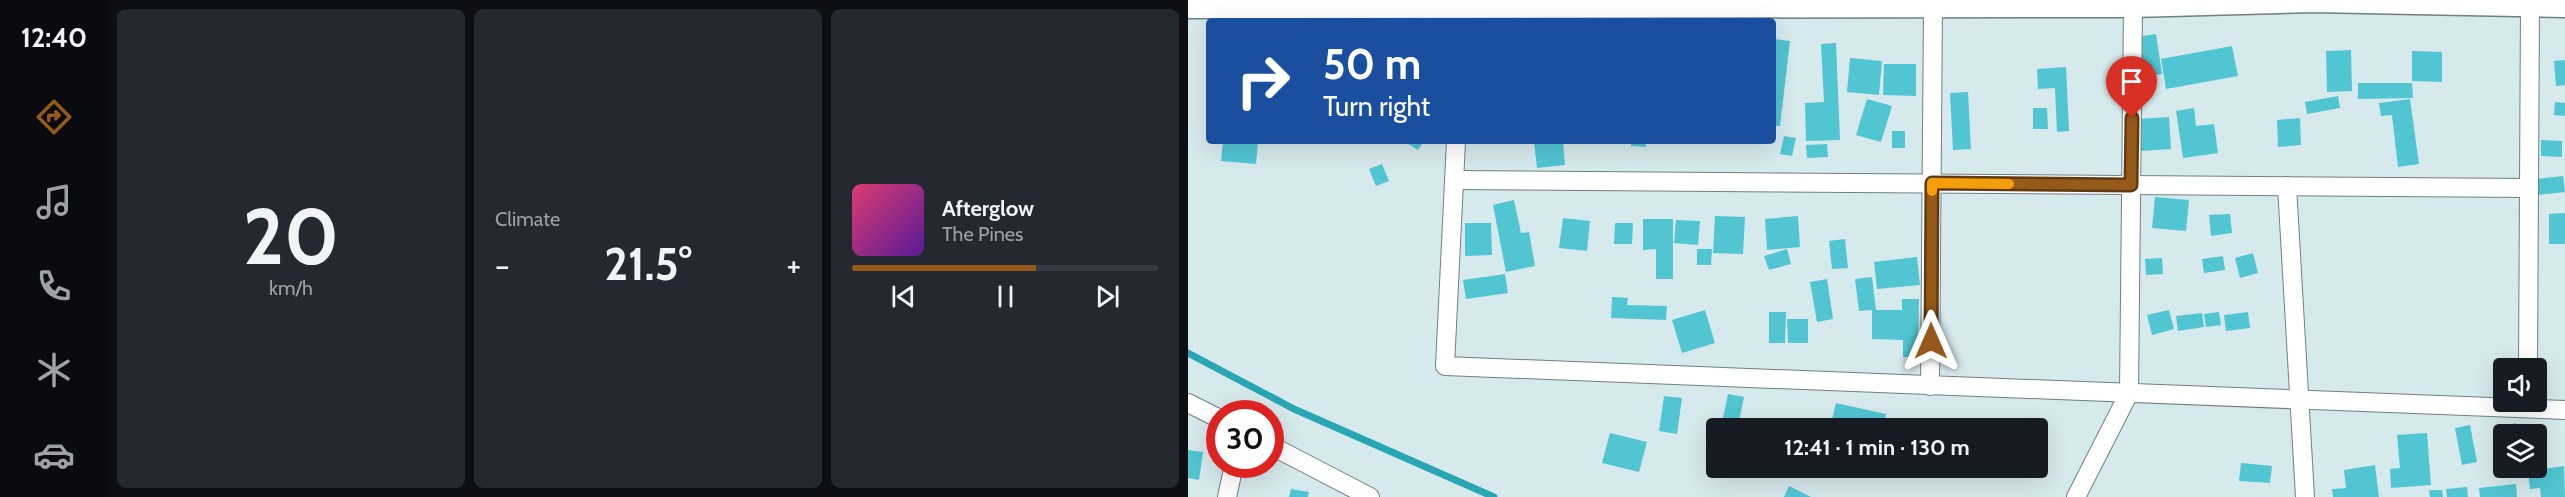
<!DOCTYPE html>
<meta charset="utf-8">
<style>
:root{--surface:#171b24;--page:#242831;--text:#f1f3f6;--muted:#9ea1a6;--line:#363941;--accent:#95591a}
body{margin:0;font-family:Cabin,sans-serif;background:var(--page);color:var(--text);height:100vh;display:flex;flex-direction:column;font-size:22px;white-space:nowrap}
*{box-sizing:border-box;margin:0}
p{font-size:20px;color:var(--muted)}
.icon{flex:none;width:33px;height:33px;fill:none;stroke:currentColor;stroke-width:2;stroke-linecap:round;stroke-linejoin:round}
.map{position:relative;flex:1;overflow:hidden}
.drawer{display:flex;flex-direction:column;gap:9px;padding:9px;background:#0d0f14;width:1080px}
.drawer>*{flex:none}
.top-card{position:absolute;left:18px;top:18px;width:570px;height:126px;border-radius:6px;box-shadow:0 6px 24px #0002;background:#1a4fa0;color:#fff;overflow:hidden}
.fabs{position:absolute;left:1305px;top:358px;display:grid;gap:12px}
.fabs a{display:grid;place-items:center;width:54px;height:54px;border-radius:6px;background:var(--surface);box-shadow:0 6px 24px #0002;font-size:30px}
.speed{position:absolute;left:18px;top:400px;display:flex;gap:12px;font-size:30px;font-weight:700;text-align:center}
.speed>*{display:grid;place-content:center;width:78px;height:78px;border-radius:50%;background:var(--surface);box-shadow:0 6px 24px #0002;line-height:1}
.speed .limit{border:9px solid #d22;background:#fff;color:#111}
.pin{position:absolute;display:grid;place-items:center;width:51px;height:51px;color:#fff;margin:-62px -26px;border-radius:50% 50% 50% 0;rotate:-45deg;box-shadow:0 0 6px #0007}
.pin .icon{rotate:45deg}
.me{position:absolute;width:66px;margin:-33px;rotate:0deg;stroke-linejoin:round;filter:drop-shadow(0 0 4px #0008)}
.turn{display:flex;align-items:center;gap:21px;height:126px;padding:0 18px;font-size:27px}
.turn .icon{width:78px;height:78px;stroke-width:2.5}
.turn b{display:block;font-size:42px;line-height:51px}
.big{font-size:45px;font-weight:800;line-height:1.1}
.drawer .tile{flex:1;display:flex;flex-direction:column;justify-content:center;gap:9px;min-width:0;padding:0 21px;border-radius:9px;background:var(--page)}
.drawer .dial{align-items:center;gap:0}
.dial b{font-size:78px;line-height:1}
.song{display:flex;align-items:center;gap:18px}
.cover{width:72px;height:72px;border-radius:9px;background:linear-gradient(135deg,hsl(340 70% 55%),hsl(270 70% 35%))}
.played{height:6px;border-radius:3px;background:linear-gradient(90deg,var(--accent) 60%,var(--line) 60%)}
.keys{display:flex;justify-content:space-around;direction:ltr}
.heat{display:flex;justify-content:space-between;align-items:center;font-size:33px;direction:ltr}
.drawer .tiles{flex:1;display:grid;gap:9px;grid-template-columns:repeat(3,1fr)}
.trip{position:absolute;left:518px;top:418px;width:342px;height:60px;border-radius:6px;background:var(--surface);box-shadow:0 6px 24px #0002;font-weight:800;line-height:60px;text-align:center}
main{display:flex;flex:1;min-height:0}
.menu{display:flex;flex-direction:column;width:108px;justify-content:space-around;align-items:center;background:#090b0e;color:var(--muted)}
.menu .icon{width:42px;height:42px}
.menu .active{color:var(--accent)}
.menu b{font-size:27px;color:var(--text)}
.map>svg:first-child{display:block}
</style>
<main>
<nav class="menu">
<b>12:40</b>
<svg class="icon active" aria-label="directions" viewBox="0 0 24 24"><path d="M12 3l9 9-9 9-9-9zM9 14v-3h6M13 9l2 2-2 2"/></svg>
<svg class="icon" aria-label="music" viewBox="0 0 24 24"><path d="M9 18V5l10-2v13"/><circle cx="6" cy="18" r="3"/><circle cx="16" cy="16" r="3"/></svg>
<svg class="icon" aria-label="phone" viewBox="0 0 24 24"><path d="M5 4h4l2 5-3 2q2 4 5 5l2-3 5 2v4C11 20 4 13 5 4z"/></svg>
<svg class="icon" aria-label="climate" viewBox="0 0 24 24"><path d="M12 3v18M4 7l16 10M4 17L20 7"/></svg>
<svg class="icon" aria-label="car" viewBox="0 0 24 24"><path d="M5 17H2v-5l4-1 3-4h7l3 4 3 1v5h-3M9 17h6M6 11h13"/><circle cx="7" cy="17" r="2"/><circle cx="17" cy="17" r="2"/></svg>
</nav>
<section class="drawer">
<div class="tiles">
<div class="tile dial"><b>20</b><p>km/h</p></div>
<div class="tile"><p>Climate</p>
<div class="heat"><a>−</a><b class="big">21.5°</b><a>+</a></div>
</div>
<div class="tile">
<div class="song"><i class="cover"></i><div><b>Afterglow</b><p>The Pines</p></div></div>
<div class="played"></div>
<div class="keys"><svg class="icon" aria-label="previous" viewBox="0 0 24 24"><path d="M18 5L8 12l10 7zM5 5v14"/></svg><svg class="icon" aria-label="pause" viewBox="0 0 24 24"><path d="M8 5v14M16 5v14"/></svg><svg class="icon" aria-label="next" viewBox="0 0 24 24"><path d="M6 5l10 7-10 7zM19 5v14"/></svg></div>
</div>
</div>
</section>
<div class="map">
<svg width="1377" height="497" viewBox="0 0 1377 497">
<rect width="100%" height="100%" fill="#d6e9ec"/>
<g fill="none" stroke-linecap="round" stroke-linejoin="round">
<!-- stream -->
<polyline stroke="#29a6b3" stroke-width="7" points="0,353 106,409 306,497"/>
</g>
<!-- building -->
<g fill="#51c5d2">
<polygon points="968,34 974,74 955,77 948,37"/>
<polygon points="585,39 602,41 592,126 585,126"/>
<polygon points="648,43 652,140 618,141 617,103 636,102 633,44"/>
<polygon points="1044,46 1050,76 978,89 973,59"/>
<polygon points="1163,50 1164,91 1139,92 1138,51"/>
<polygon points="1224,51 1254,52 1254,82 1224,81"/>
<polygon points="662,58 694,61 691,95 659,92"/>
<polygon points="1377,60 1377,85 1368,86 1366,61"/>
<polygon points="696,64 728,64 728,96 695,95"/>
<polygon points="878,67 881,131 869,132 867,88 850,89 849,69"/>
<polygon points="1170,83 1224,83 1225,98 1170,99"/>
<polygon points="780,92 783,149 765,150 762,93"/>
<polygon points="1150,96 1152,108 1119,114 1117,102"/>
<polygon points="679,99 704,106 693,142 668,135"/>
<polygon points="1222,99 1231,164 1210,167 1204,115 1193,116 1191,103"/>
<polygon points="1367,102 1377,103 1377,116 1366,115"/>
<polygon points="845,108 859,108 860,129 845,129"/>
<polygon points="1006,108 1008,126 1026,124 1030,153 995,158 988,111"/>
<polygon points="981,117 983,149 952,151 950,119"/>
<polygon points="1112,118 1113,145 1090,147 1089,120"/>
<rect x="704" y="131" width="13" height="17"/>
<polygon points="596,136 608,138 604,156 592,154"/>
<polygon points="1353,140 1374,141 1374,157 1353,156"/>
<polygon points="35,141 70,141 68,164 33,161"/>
<polygon points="215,141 236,141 230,150"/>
<polygon points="375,141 377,165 349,168 346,142"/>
<polygon points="443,141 458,141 458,147 443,146"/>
<polygon points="639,144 640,157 619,158 618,145"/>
<polygon points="194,164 201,181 188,186 181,169"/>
<polygon points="1375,176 1377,192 1349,195 1348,179"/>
<polygon points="967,197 1001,200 998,231 964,228"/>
<polygon points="326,200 333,233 341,232 347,266 318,272 305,205"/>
<polygon points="1377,213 1377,244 1361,244 1361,214"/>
<polygon points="1042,214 1044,233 1023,236 1021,215"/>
<polygon points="527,216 557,217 555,254 525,253"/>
<polygon points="610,216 612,247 579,250 577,219"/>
<polygon points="375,218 402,221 399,251 371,248"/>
<polygon points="455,219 485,219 485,279 468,279 468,249 455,250"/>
<polygon points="488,220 512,221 510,245 486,243"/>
<polygon points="277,223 303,223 304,255 277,256"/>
<polygon points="427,223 445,223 444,244 426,244"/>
<polygon points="657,239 660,268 644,269 641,241"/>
<polygon points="509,249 524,249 523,265 509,265"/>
<polygon points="599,249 603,264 581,270 576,256"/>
<polygon points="1065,253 1070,273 1052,278 1047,258"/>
<polygon points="1035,256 1037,270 1016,273 1014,259"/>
<polygon points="729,257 732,285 689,289 686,262"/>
<polygon points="974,258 975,274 958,275 957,259"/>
<polygon points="317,274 320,293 278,299 275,280"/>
<polygon points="684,277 688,310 714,310 714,299 731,299 730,357 715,357 715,340 684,339 684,310 671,311 667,279"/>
<polygon points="639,279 645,319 629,322 622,282"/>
<polygon points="424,297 440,298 439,305 479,306 478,320 423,318"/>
<polygon points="517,310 527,343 494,353 484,320"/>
<polygon points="981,310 986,329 964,335 959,315"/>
<polygon points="581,312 598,312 597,343 581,343"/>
<polygon points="1031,312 1033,325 1018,327 1016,314"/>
<polygon points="1060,312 1062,328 1038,331 1036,315"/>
<polygon points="1014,313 1016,327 990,331 988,316"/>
<polygon points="599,319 620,319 620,343 600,343"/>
<polygon points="540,394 556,397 551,421 535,418"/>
<polygon points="476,396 494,398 489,434 471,431"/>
<polygon points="648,403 698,414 695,429 644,420"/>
<polygon points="1328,423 1331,435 1315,435 1314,426"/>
<polygon points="1282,425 1289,462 1274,465 1267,428"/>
<polygon points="422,433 459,442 451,472 414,463"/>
<polygon points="1239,433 1243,485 1203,488 1202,469 1212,468 1209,435"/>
<polygon points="0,450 15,452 11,480 0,478"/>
<polygon points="1053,463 1084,466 1082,483 1051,481"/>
<polygon points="1187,465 1191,497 1145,497 1144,489 1158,488 1156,470"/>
<polygon points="1376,466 1377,497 1353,497 1352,488 1342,489 1340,471"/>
<polygon points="1328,484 1329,497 1292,497 1291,488"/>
<polygon points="601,486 623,497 596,497"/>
<polygon points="1279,487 1280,497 1259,497 1258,489"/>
<polygon points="103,489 121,492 120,497 101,497"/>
<polygon points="1241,490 1254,490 1255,497 1242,497"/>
</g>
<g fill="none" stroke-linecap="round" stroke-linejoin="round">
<!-- minor casing -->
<g stroke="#6e8082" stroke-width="20">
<g id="minor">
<polyline points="268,141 257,366 1377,410"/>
<polyline points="266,180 1341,188"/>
<polyline points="1099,186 1117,497"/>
<polyline points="1340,369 1342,5"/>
<polyline points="742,386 745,6"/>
<polyline points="0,403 32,419"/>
<polyline points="82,445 182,497"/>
<polyline points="39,497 46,465"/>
<polyline points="888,497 941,393 945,6"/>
</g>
</g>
<!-- tertiary casing -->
<g stroke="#6e8082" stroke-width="25">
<polyline id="tertiary" points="0,7 945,6 1126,1 1377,6"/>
</g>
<!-- minor -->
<use href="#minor" stroke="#fff" stroke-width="18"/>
<!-- tertiary -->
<use href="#tertiary" stroke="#fff" stroke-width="22"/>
</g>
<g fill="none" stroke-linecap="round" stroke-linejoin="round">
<!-- route casing -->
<g stroke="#613a11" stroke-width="15">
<polyline id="route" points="743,341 744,183 943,185 944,118"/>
</g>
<!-- route -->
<use href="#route" stroke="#95591a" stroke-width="10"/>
<!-- slow -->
<polyline stroke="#f59e0b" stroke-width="10" points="744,191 744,183 821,184"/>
</g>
</svg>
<div class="fabs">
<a><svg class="icon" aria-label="sound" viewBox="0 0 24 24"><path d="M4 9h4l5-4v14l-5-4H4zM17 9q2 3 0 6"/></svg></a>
<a><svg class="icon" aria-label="layers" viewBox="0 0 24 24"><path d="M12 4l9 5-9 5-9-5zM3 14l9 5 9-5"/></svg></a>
</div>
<div class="speed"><div class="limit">30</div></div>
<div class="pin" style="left:944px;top:118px;background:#d93025"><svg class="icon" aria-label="arrive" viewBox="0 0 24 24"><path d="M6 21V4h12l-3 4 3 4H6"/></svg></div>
<svg class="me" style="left:743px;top:341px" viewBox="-20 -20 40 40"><path d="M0-17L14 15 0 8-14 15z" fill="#95591a" stroke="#fff" stroke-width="4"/></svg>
<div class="trip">12:41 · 1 min · 130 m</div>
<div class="top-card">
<div class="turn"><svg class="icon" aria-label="right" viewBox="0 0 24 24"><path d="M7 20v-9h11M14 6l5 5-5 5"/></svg><div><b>50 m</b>Turn right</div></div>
</div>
</div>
</main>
